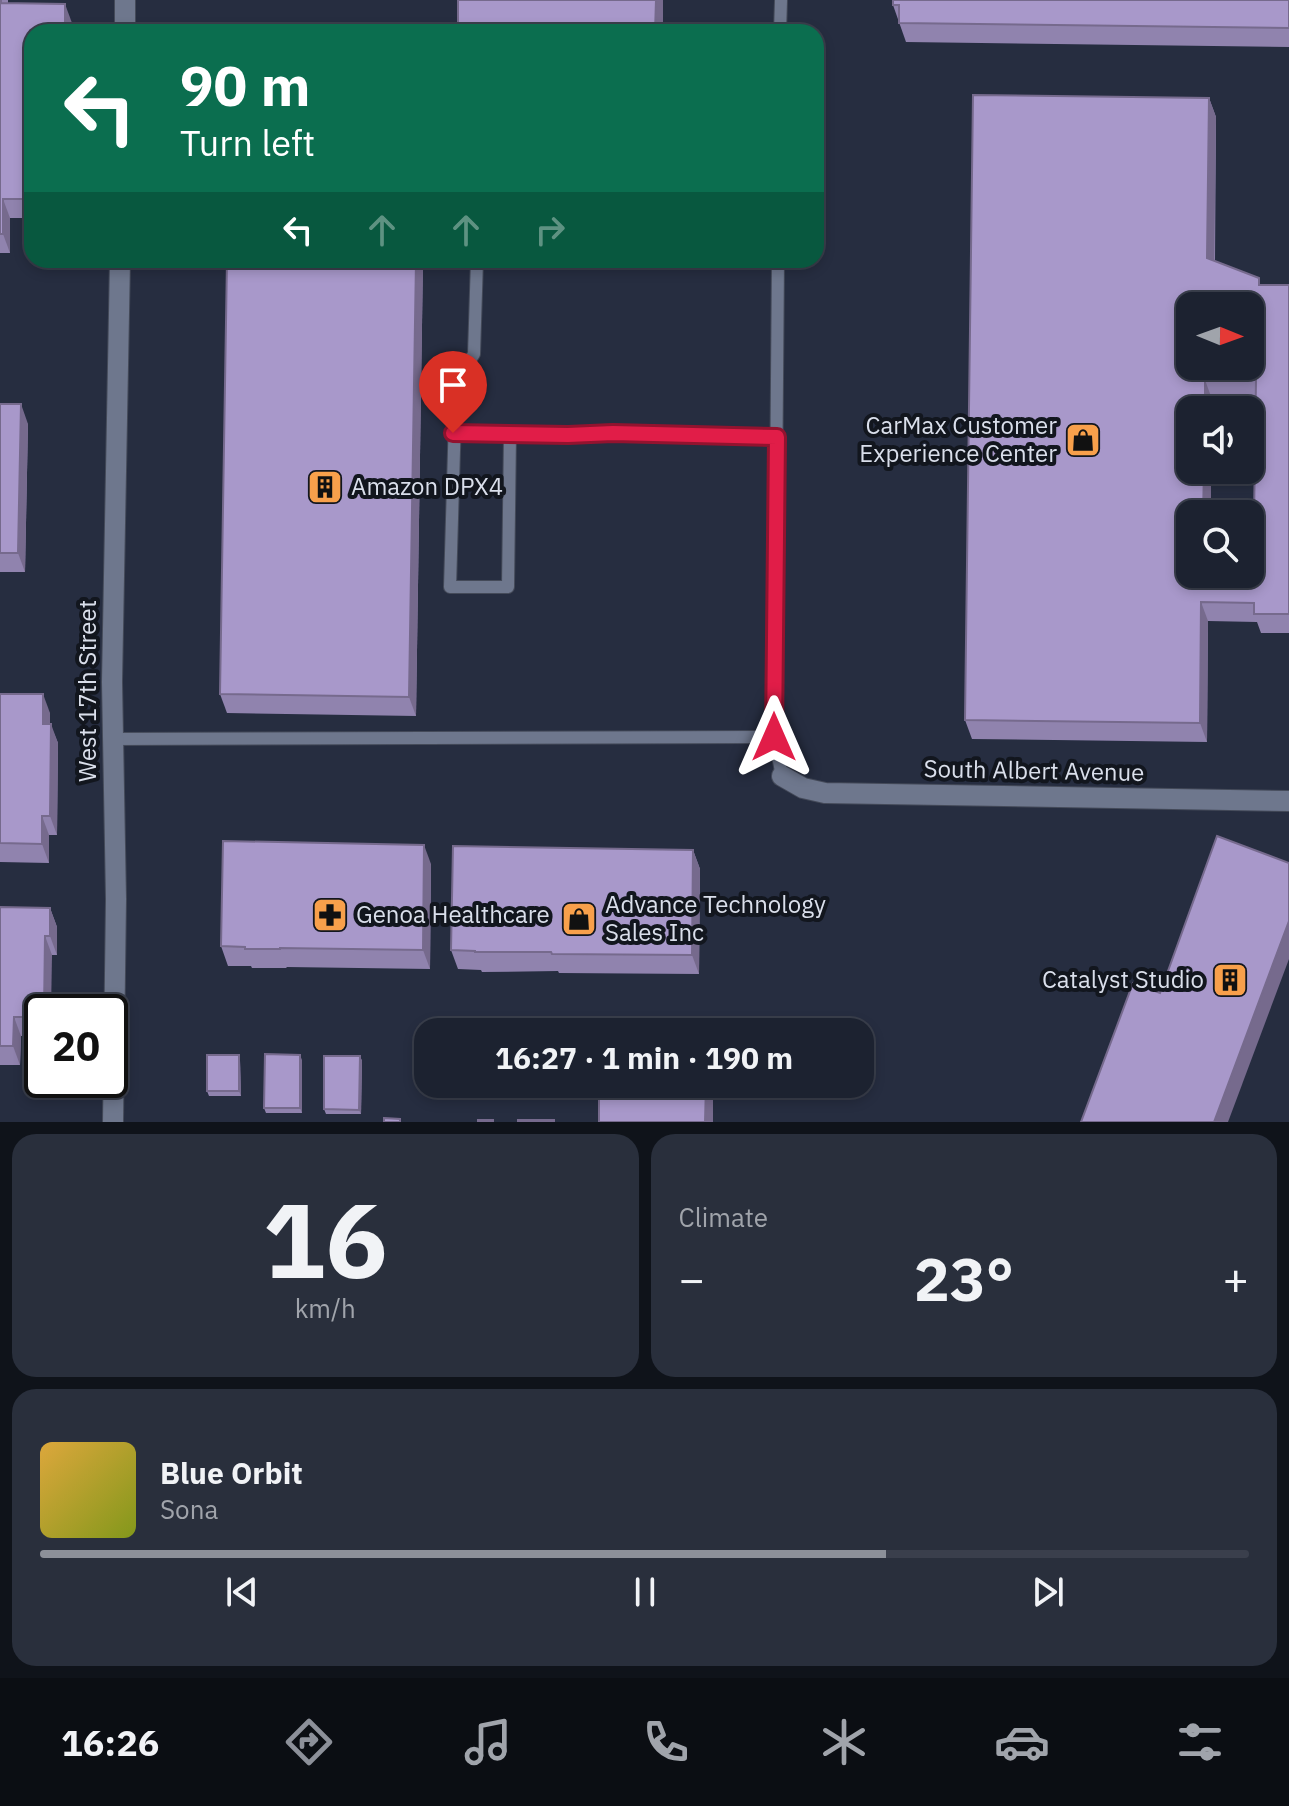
<!DOCTYPE html>
<meta charset="utf-8">
<style>
:root{--surface:#1c2230;--page:#292f3c;--text:#f1f3f6;--muted:#a0a4ab;--line:#3a3f4c;--accent:#8c9099}
body{margin:0;font-family:"IBM Plex Sans",sans-serif;background:var(--page);color:var(--text);height:100vh;display:flex;flex-direction:column;font-size:30px;white-space:nowrap}
*{box-sizing:border-box;margin:0}
p{font-size:26px;color:var(--muted)}
.icon{flex:none;width:44px;height:44px;fill:none;stroke:currentColor;stroke-width:2;stroke-linecap:round;stroke-linejoin:round}
.map{position:relative;height:1122px;overflow:hidden}
.panel{display:flex;flex-direction:column;gap:12px;padding:12px;background:#0f131a;flex:1}
.panel>*{flex:none}
.guide{position:absolute;left:24px;top:24px;width:800px;height:244px;border-radius:24px;box-shadow:0 4px 12px #0003,0 0 0 2px var(--line);background:#0b6e4f;color:#fff;overflow:hidden}
.needle{width:52px;rotate:91deg}
.fabs{position:absolute;left:1176px;top:292px;display:grid;gap:16px}
.fabs a{display:grid;place-items:center;width:88px;height:88px;border-radius:16px;background:var(--surface);box-shadow:0 4px 12px #0003,0 0 0 2px var(--line);font-size:40px}
.speed{position:absolute;left:24px;top:994px;display:flex;gap:16px;font-size:40px;font-weight:700;text-align:center}
.speed>*{display:grid;place-content:center;width:104px;height:104px;border-radius:50%;background:var(--surface);box-shadow:0 4px 12px #0003,0 0 0 2px var(--line);line-height:1}
.speed .limit{border:4px solid #111;border-radius:12px;background:#fff;color:#111}
.pin{position:absolute;display:grid;place-items:center;width:68px;height:68px;color:#fff;margin:-82px -34px;border-radius:50% 50% 50% 0;rotate:-45deg;box-shadow:0 0 8px #0007}
.pin .icon{rotate:45deg}
.me{position:absolute;width:88px;margin:-44px;rotate:0deg;stroke-linejoin:round;filter:drop-shadow(0 0 6px #0008)}
.turn{display:flex;align-items:center;gap:28px;height:168px;padding:0 24px;font-size:36px}
.turn .icon{width:104px;height:104px;stroke-width:2.5}
.turn b{display:block;font-size:56px;line-height:68px}
.lanes{display:flex;align-items:center;height:76px;padding:0 24px;background:#0003;justify-content:center;gap:40px;direction:ltr}
.lanes .off{opacity:.35}
.big{font-size:60px;font-weight:700;line-height:1.1}
.panel .tile{flex:1;display:flex;flex-direction:column;justify-content:center;gap:12px;min-width:0;padding:0 28px;border-radius:24px;background:var(--page)}
.panel .dial{align-items:center;gap:0}
.dial b{font-size:104px;line-height:1}
.song{display:flex;align-items:center;gap:24px}
.cover{width:96px;height:96px;border-radius:12px;background:linear-gradient(135deg,hsl(40 70% 55%),hsl(70 70% 35%))}
.played{height:8px;border-radius:4px;background:linear-gradient(90deg,var(--accent) 70%,var(--line) 70%)}
.keys{display:flex;justify-content:space-around;direction:ltr}
.heat{display:flex;justify-content:space-between;align-items:center;font-size:44px;direction:ltr}
.panel .tiles{flex:1;display:grid;gap:12px;grid-template-columns:1fr 1fr}
.tile:last-child{grid-column:span 2}
.trip{position:absolute;left:414px;top:1018px;width:460px;height:80px;border-radius:24px;background:var(--surface);box-shadow:0 4px 12px #0003,0 0 0 2px var(--line);font-weight:700;line-height:80px;text-align:center}
.tabs{display:flex;height:128px;justify-content:space-around;align-items:center;background:#0b0e13;color:var(--muted)}
.tabs .icon{width:56px;height:56px}
.tabs .active{color:var(--accent)}
.tabs b{font-size:36px;color:var(--text)}
.map>svg:first-child{display:block}
</style>
<div class="map">
<svg width="1289" height="1122" viewBox="0 0 1289 1122">
<rect width="100%" height="100%" fill="#262d40"/>
<g fill="none" stroke-linecap="round" stroke-linejoin="round">
<!-- service casing -->
<g stroke="#444a59" stroke-width="14">
<g id="service">
<polyline points="780,32 781,0"/>
<polyline points="477,260 474,354 456,382 450,587 508,587 510,434"/>
<polyline points="778,260 774,737 782,776"/>
<polyline points="453,433 568,435 613,433 777,437"/>
<polyline points="112,739 774,737"/>
</g>
</g>
<!-- minor casing -->
<g stroke="#444a59" stroke-width="22">
<g id="minor">
<polyline points="125,32 125,0"/>
<polyline points="782,776 803,788 825,793 1289,801"/>
<polyline points="113,1122 116,899 112,682 120,260"/>
</g>
</g>
<!-- service -->
<use href="#service" stroke="#6e778d" stroke-width="12"/>
<!-- minor -->
<use href="#minor" stroke="#6e778d" stroke-width="20"/>
</g>
<!-- wall -->
<g fill="#9083ae" fill-rule="evenodd">
<polygon points="0,0 8,0 8,3 72,23 32,32 32,218 10,218 10,253 0,253"/>
<polygon points="1289,0 1289,47 906,42 893,5"/>
<path d="M1209,98L1216,117L1215,261L1261,285H1289V633H1261L1257,622L1208,621L1207,742L972,739L965,720ZM1212,399H1256L1254,519L1190,574V410H1212Z"/>
<polygon points="423,260 416,716 227,713 220,694"/>
<polygon points="0,404 28,424 25,572 0,572"/>
<polygon points="0,694 50,713 50,724 58,743 57,835 49,835 49,863 0,862"/>
<polygon points="693,850 700,869 699,974 559,973 558,971 482,972 481,970 458,969 451,950"/>
<polygon points="431,864 430,969 287,967 286,968 252,968 251,966 228,966 221,946"/>
<polygon points="0,907 50,908 57,927 57,955 52,955 42,1012 42,1037 21,1036 20,1065 0,1065"/>
<polygon points="239,1055 240,1060 241,1096 209,1096 207,1091"/>
<polygon points="360,1056 362,1061 361,1114 326,1114 324,1109"/>
<polygon points="302,1060 302,1113 266,1113 264,1108"/>
<polygon points="479,1084 496,1084 496,1089 481,1088"/>
</g>
<!-- shaded-wall -->
<g fill="#766a8d">
<polygon points="656,0 663,0 663,32 655,32"/>
<polygon points="65,4 72,23 72,32 65,32"/>
<polygon points="1209,98 1216,117 1214,277 1207,258"/>
<polygon points="3,199 10,218 10,253 3,234"/>
<polygon points="416,260 423,260 416,716 409,697"/>
<polygon points="1205,380 1212,399 1212,410 1205,410"/>
<polygon points="21,404 28,424 25,572 18,553"/>
<polygon points="1204,470 1211,470 1211,514 1203,514"/>
<polygon points="1201,602 1208,621 1207,742 1200,723"/>
<polygon points="43,694 50,713 50,743 43,724"/>
<polygon points="51,724 58,743 57,835 50,816"/>
<polygon points="42,816 49,835 49,863 42,844"/>
<polygon points="424,845 431,864 430,969 423,950"/>
<polygon points="693,850 700,869 699,974 692,955"/>
<polygon points="50,908 57,927 57,955 50,936"/>
<polygon points="1289,921 1289,959 1228,1122 1214,1122"/>
<polygon points="45,936 52,955 51,1012 44,1012"/>
<polygon points="14,1017 21,1036 20,1065 13,1046"/>
<polygon points="239,1055 240,1060 241,1096 239,1091"/>
<polygon points="300,1055 302,1060 302,1113 300,1108"/>
<polygon points="360,1056 362,1061 361,1114 359,1110"/>
<polygon points="706,1084 713,1084 713,1122 705,1122"/>
</g>
<!-- building -->
<g fill="#a898ca" stroke="#766a8d" stroke-width="2" fill-rule="evenodd">
<polygon points="0,0 1,0 1,3 65,4 65,32 32,32 32,199 3,199 3,234 0,234"/>
<polygon points="458,0 656,0 655,32 458,32"/>
<polygon points="893,0 1289,0 1289,28 899,23 899,5 893,5"/>
<path d="M973,95L1209,98L1207,258L1259,278V285H1289V614H1254V603L1201,602L1200,723L965,720ZM1190,306H1250V366H1190ZM1205,380H1256L1254,519H1250V574H1190V514H1203L1204,470H1190V410H1205Z"/>
<polygon points="227,260 416,260 409,697 220,694"/>
<polygon points="0,404 21,404 18,553 0,553"/>
<polygon points="0,694 43,694 43,724 51,724 50,816 42,816 42,844 0,843"/>
<polygon points="1217,836 1289,863 1289,921 1214,1122 1081,1122 1133,983 1160,993"/>
<polygon points="223,841 424,845 423,950 280,948 280,949 245,949 245,947 221,946"/>
<polygon points="453,846 693,850 692,955 552,954 551,952 475,952 475,951 451,950"/>
<polygon points="0,907 50,908 50,936 45,936 44,1012 42,1012 42,1017 14,1017 13,1046 0,1046"/>
<polygon points="600,1030 707,1031 707,1032 600,1032"/>
<polygon points="265,1054 300,1055 300,1108 264,1108"/>
<rect x="207" y="1055" width="32" height="36"/>
<polygon points="324,1056 360,1056 359,1110 324,1109"/>
<polygon points="598,1084 706,1084 705,1122 599,1122 599,1088 597,1088"/>
<polygon points="384,1118 400,1119 400,1122 384,1122"/>
<rect x="478" y="1120" width="15" height="2"/>
<rect x="518" y="1120" width="36" height="2"/>
</g>
<g fill="none" stroke-linecap="round" stroke-linejoin="round">
<!-- route casing -->
<g stroke="#92132f" stroke-width="20">
<polyline id="route" points="453,433 568,435 613,433 777,437 774,737"/>
</g>
<!-- route -->
<use href="#route" stroke="#e11d48" stroke-width="14"/>
</g>
<!-- icons -->
<defs>
<g id="shop-square" transform="scale(1.8)"><rect x="-9" y="-9" width="18" height="18" rx="4" fill="#f8a04b" stroke="#12161e"/><path d="M-5-2.5h2.3a2.7 3.5 0 0 1 5.4 0H5L5.5 6h-11ZM-1.5-2.5h3a1.5 2.3 0 0 0-3 0Z" fill="#111"/></g>
<g id="building-square" transform="scale(1.8)"><rect x="-9" y="-9" width="18" height="18" rx="4" fill="#f8a04b" stroke="#12161e"/><path d="M-4-6H4V6H1V3H-1V6H-4ZM-2.5-4.3h1.7v1.8h-1.7ZM.8-4.3h1.7v1.8H.8ZM-2.5-1h1.7V.8h-1.7ZM.8-1h1.7V.8H.8Z" fill="#111"/></g>
<g id="pharmacy-square" transform="scale(1.8)"><rect x="-9" y="-9" width="18" height="18" rx="4" fill="#f8a04b" stroke="#12161e"/><path d="M-2-6h4v4h4v4h-4v4h-4v-4h-4v-4h4Z" fill="#111"/></g>
</defs>
<g fill-rule="evenodd">
<use href="#shop-square" x="1083" y="440"/>
<use href="#building-square" x="325" y="487"/>
<use href="#pharmacy-square" x="330" y="915"/>
<use href="#shop-square" x="579" y="919"/>
<use href="#building-square" x="1230" y="980"/>
</g>
<g text-anchor="middle" stroke-width="8" stroke-linejoin="round" paint-order="stroke">
<!-- poi labels -->
<g font-size="24" fill="#dadfeb" stroke="#12161e" text-anchor="start">
<text x="1057" y="434" text-anchor="end">CarMax Customer<tspan x="1057" dy="28">Experience Center</tspan></text>
<text x="351" y="495">Amazon DPX4</text>
<text x="605" y="913">Advance Technology<tspan x="605" dy="28">Sales Inc</tspan></text>
<text x="356" y="923">Genoa Healthcare</text>
<text x="1204" y="988" text-anchor="end">Catalyst Studio</text>
</g>
<!-- street labels -->
<g font-size="24" fill="#dadfeb" stroke="#12161e">
<text transform="translate(88 691) rotate(-90)" y="8">West 17th Street</text>
<text transform="translate(1034 771) rotate(1)" y="8">South Albert Avenue</text>
</g>
</g>
</svg>
<div class="fabs">
<a><svg class="needle" viewBox="-14 -14 28 28"><path d="M0-13l5 13h-10z" fill="#e53935"/><path d="M0 13l5-13h-10z" fill="#a0a4ab"/></svg></a>
<a><svg class="icon" aria-label="sound" viewBox="0 0 24 24"><path d="M4 9h4l5-4v14l-5-4H4zM17 9q2 3 0 6"/></svg></a>
<a><svg class="icon" aria-label="search" viewBox="0 0 24 24"><circle cx="10" cy="10" r="6"/><path d="M15 15l6 6"/></svg></a>
</div>
<div class="speed"><div class="limit">20</div></div>
<div class="pin" style="left:453px;top:433px;background:#d93025"><svg class="icon" aria-label="arrive" viewBox="0 0 24 24"><path d="M6 21V4h12l-3 4 3 4H6"/></svg></div>
<svg class="me" style="left:774px;top:737px" viewBox="-20 -20 40 40"><path d="M0-17L14 15 0 8-14 15z" fill="#e11d48" stroke="#fff" stroke-width="4"/></svg>
<div class="trip">16:27 · 1 min · 190 m</div>
<div class="guide">
<div class="turn"><svg class="icon" aria-label="left" viewBox="0 0 24 24"><path d="M17 20v-9H6M10 6l-5 5 5 5"/></svg><div><b>90 m</b>Turn left</div></div>
<div class="lanes"><svg class="icon" aria-label="left" viewBox="0 0 24 24"><path d="M17 20v-9H6M10 6l-5 5 5 5"/></svg><svg class="icon off" aria-label="ahead" viewBox="0 0 24 24"><path d="M12 20V5M6 11l6-6 6 6"/></svg><svg class="icon off" aria-label="ahead" viewBox="0 0 24 24"><path d="M12 20V5M6 11l6-6 6 6"/></svg><svg class="icon off" aria-label="right" viewBox="0 0 24 24"><path d="M7 20v-9h11M14 6l5 5-5 5"/></svg></div>
</div>
</div>
<section class="panel">
<div class="tiles">
<div class="tile dial"><b>16</b><p>km/h</p></div>
<div class="tile"><p>Climate</p>
<div class="heat"><a>−</a><b class="big">23°</b><a>+</a></div>
</div>
<div class="tile">
<div class="song"><i class="cover"></i><div><b>Blue Orbit</b><p>Sona</p></div></div>
<div class="played"></div>
<div class="keys"><svg class="icon" aria-label="previous" viewBox="0 0 24 24"><path d="M18 5L8 12l10 7zM5 5v14"/></svg><svg class="icon" aria-label="pause" viewBox="0 0 24 24"><path d="M8 5v14M16 5v14"/></svg><svg class="icon" aria-label="next" viewBox="0 0 24 24"><path d="M6 5l10 7-10 7zM19 5v14"/></svg></div>
</div>
</div>
</section>
<nav class="tabs">
<b>16:26</b>
<svg class="icon active" aria-label="directions" viewBox="0 0 24 24"><path d="M12 3l9 9-9 9-9-9zM9 14v-3h6M13 9l2 2-2 2"/></svg>
<svg class="icon" aria-label="music" viewBox="0 0 24 24"><path d="M9 18V5l10-2v13"/><circle cx="6" cy="18" r="3"/><circle cx="16" cy="16" r="3"/></svg>
<svg class="icon" aria-label="phone" viewBox="0 0 24 24"><path d="M5 4h4l2 5-3 2q2 4 5 5l2-3 5 2v4C11 20 4 13 5 4z"/></svg>
<svg class="icon" aria-label="climate" viewBox="0 0 24 24"><path d="M12 3v18M4 7l16 10M4 17L20 7"/></svg>
<svg class="icon" aria-label="car" viewBox="0 0 24 24"><path d="M5 17H2v-5l4-1 3-4h7l3 4 3 1v5h-3M9 17h6M6 11h13"/><circle cx="7" cy="17" r="2"/><circle cx="17" cy="17" r="2"/></svg>
<svg class="icon" aria-label="filters" viewBox="0 0 24 24"><path d="M4 7h16M4 17h16"/><circle cx="9" cy="7" r="2"/><circle cx="15" cy="17" r="2"/></svg>
</nav>
